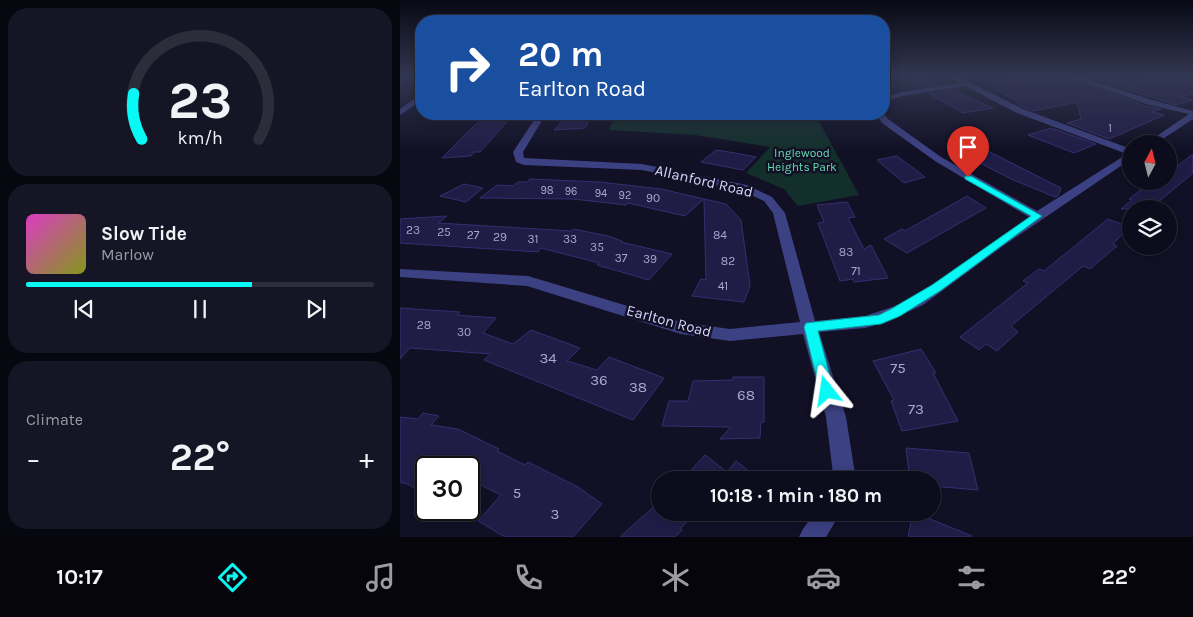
<!DOCTYPE html>
<meta charset="utf-8">
<style>
:root{--surface:#0d0c1c;--page:#161525;--text:#f1f3f6;--muted:#9a9ba3;--line:#2d2c3b;--accent:#07f8f5}
body{margin:0;font-family:Karla,sans-serif;background:var(--page);color:var(--text);height:100vh;display:flex;flex-direction:column;font-size:19px;white-space:nowrap}
*{box-sizing:border-box;margin:0}
p{font-size:16px;color:var(--muted)}
.icon{flex:none;width:28px;height:28px;fill:none;stroke:currentColor;stroke-width:2;stroke-linecap:round;stroke-linejoin:round}
.map{position:relative;flex:1;overflow:hidden}
.panel{display:flex;flex-direction:column;gap:8px;padding:8px;background:#07070f;width:400px}
.panel>*{flex:none}
.top-card{position:absolute;left:15px;top:15px;width:475px;height:105px;border-radius:20px;box-shadow:0 2px 12px #0003,0 0 0 1px var(--line);background:#1a4fa0;color:#fff;overflow:hidden}
.needle{width:32px;rotate:7deg}
.buttons{position:absolute;left:722px;top:135px;display:grid;gap:10px}
.buttons a{display:grid;place-items:center;width:55px;height:55px;border-radius:50%;background:var(--surface);box-shadow:0 2px 12px #0003,0 0 0 1px var(--line);font-size:25px}
.speed{position:absolute;left:15px;top:456px;display:flex;gap:10px;font-size:25px;font-weight:700;text-align:center}
.speed>*{display:grid;place-content:center;width:65px;height:65px;border-radius:50%;background:var(--surface);box-shadow:0 2px 12px #0003,0 0 0 1px var(--line);line-height:1}
.speed .limit{border:2px solid #111;border-radius:8px;background:#fff;color:#111}
.pin{position:absolute;display:grid;place-items:center;width:42px;height:42px;color:#fff;margin:-51px -21px;border-radius:50% 50% 50% 0;rotate:-45deg;box-shadow:0 0 5px #0007}
.pin .icon{rotate:45deg}
.me{position:absolute;width:55px;margin:-28px;rotate:345deg;stroke-linejoin:round;filter:drop-shadow(0 0 4px #0008)}
.turn{display:flex;align-items:center;gap:18px;height:105px;padding:0 20px;font-size:22px}
.turn .icon{width:65px;height:65px;stroke-width:2.5}
.turn b{display:block;font-size:35px;line-height:42px}
.big{font-size:38px;font-weight:700;line-height:1.1}
.panel .widget{flex:1;display:flex;flex-direction:column;justify-content:center;gap:8px;min-width:0;padding:0 18px;border-radius:20px;background:var(--page)}
.panel .dial{align-items:center;gap:0}
.dial svg{height:130px;overflow:visible;fill:none;stroke:var(--line);stroke-width:7;stroke-linecap:round;text-anchor:middle}
.dial text{fill:var(--text);stroke:none}
.song{display:flex;align-items:center;gap:15px}
.cover{width:60px;height:60px;border-radius:8px;background:linear-gradient(135deg,hsl(310 70% 55%),hsl(70 70% 35%))}
.played{height:5px;border-radius:2px;background:linear-gradient(90deg,var(--accent) 65%,var(--line) 65%)}
.keys{display:flex;justify-content:space-around;direction:ltr}
.heat{display:flex;justify-content:space-between;align-items:center;font-size:28px;direction:ltr}
.trip{position:absolute;left:251px;top:471px;width:290px;height:50px;border-radius:25px;background:var(--surface);box-shadow:0 2px 12px #0003,0 0 0 1px var(--line);font-weight:700;line-height:50px;text-align:center}
.tabs{display:flex;height:80px;justify-content:space-around;align-items:center;background:#05050b;color:var(--muted)}
.tabs .icon{width:35px;height:35px}
.tabs .current{color:var(--accent)}
.tabs b{font-size:22px;color:var(--text)}
main{display:flex;flex:1;min-height:0}
.map>svg:first-child{display:block}
</style>
<main>
<section class="panel">
<div class="widget dial"><svg viewBox="0 0 100 80">
<path d="M14 69A42 42 0 1 1 86 69"/>
<path d="M14 69A42 42 0 0 1 9 41" stroke="#07f8f5"/>
<text x="50" y="56" font-size="32" font-weight="700">23</text>
<text x="50" y="72" font-size="11">km/h</text>
</svg></div>
<div class="widget">
<div class="song"><i class="cover"></i><div><b>Slow Tide</b><p>Marlow</p></div></div>
<div class="played"></div>
<div class="keys"><svg class="icon" aria-label="previous" viewBox="0 0 24 24"><path d="M18 5L8 12l10 7zM5 5v14"/></svg><svg class="icon" aria-label="pause" viewBox="0 0 24 24"><path d="M8 5v14M16 5v14"/></svg><svg class="icon" aria-label="next" viewBox="0 0 24 24"><path d="M6 5l10 7-10 7zM19 5v14"/></svg></div>
</div>
<div class="widget"><p>Climate</p>
<div class="heat"><a>−</a><b class="big">22°</b><a>+</a></div>
</div>
</section>
<div class="map">
<svg width="793" height="537" viewBox="0 0 793 537">
<rect width="100%" height="100%" fill="#111025"/>
<!-- green -->
<polygon fill="#132f2b" points="215,114 415,114 459,195 398,206 384,189 346,173 370,147 295,135 209,130"/>
<!-- building -->
<g fill="#201c46" stroke="#352f71">
<polygon points="512,76 520,76 539,84 519,87 509,82"/>
<polygon points="648,76 666,76 745,106 761,109 752,112 764,115 709,139 667,123 681,119 677,102 633,111 619,105 620,103 584,82"/>
<polygon points="685,76 709,76 730,83 761,76 783,76 793,79 793,93 781,97 793,100 776,105"/>
<polygon points="552,90 593,108 563,113 530,94"/>
<polygon points="86,114 114,114 80,152 74,152 71,156 42,158"/>
<polygon points="169,114 192,114 185,128 154,130"/>
<polygon points="651,128 696,144 674,153 628,135"/>
<polygon points="576,145 661,188 658,196 655,197 611,179 555,150"/>
<polygon points="316,150 335,153 356,157 343,170 301,162"/>
<polygon points="793,154 793,173 750,209 721,209 732,200 729,199 752,181 769,181 769,172"/>
<polygon points="497,156 525,177 504,183 477,160"/>
<polygon points="130,179 200,182 261,189 326,204 341,220 350,286 344,302 292,296 301,279 306,280 304,199 285,216 228,203 226,205 173,199 80,198 97,185 113,186 118,182 127,182"/>
<polygon points="64,184 83,188 66,202 40,196"/>
<polygon points="567,196 586,208 507,253 484,239 502,229 505,231"/>
<polygon points="447,202 455,217 448,218 464,249 471,245 488,278 454,282 453,279 440,281 418,223 424,222 417,205"/>
<polygon points="47,216 38,223 171,231 174,229 208,236 222,241 221,242 272,254 249,280 197,265 199,263 141,248 138,252 0,243 0,219"/>
<polygon points="708,219 729,227 713,244 717,246 690,269 683,266 611,326 618,332 597,351 586,344 579,350 560,337 628,283 623,281 639,269 644,271"/>
<polygon points="0,308 60,312 57,315 96,318 83,333 113,344 131,330 180,348 167,361 197,370 209,357 264,378 233,420 84,360 91,354 10,348 0,359"/>
<polygon points="521,349 536,373 533,373 558,421 502,431 491,401 494,400 473,361"/>
<polygon points="333,377 364,377 364,422 361,422 360,438 320,439 331,427 262,426 269,401 288,401 293,381 333,380"/>
<polygon points="23,413 39,416 31,425 58,429 99,449 97,451 125,465 128,462 178,487 202,504 173,537 105,537 78,521 101,495 69,479 69,468 26,468 26,494 7,484 0,482 0,417 18,419"/>
<polygon points="506,448 569,453 578,490 532,486 532,480 510,480"/>
<polygon points="305,455 327,472 336,461 361,480 282,480"/>
<polygon points="260,501 260,512 297,512 281,528 282,530 275,537 220,537"/>
<polygon points="513,512 572,536 572,537 508,537"/>
</g>
<g fill="none" stroke-linecap="round" stroke-linejoin="round">
<!-- minor -->
<g fill="#3c4183" fill-rule="evenodd">
<polygon points="548,76 557,76 623,109 731,149 731,159 603,246 523,305 483,323 465,328 419,332 446,417 455,474 453,480 431,480 433,474 426,417 403,334 330,341 281,334 127,286 0,277 0,269 128,276 281,322 330,329 400,322 373,213 364,201 340,190 242,170 124,165 116,162 113,152 138,114 146,114 123,152 124,158 242,164 347,185 372,197 385,213 415,321 465,316 495,306 530,287 629,217 535,161 482,123 476,114 484,114 488,119 541,157 637,211 727,154 617,113 565,86 502,96 484,102 484,98 501,92 559,83"/>
<polygon points="668,76 678,76 752,100 793,111 793,119 755,144 745,144 789,114 746,104"/>
<polygon points="18,96 21,96 21,101 0,115 0,109"/>
<polygon points="415,512 441,512 426,537 399,537 403,529"/>
</g>
</g>
<!-- sky -->
<linearGradient id="sky" x2="0" y2="1"><stop stop-color="#090914"/><stop offset="0.5" stop-color="#323751"/><stop offset="1" stop-color="#323751" stop-opacity="0"/></linearGradient>
<rect width="793" height="151" fill="url(#sky)"/>
<!-- route -->
<polygon fill="#07f8f5" stroke="#05a19f" points="565,176 571,176 642,216 540,291 500,316 481,324 418,331 434,391 432,396 427,397 421,396 404,327 406,323 479,315 491,309 532,285 631,216 565,179"/>
<g text-anchor="middle" stroke-width="5" stroke-linejoin="round" paint-order="stroke">
<!-- far-number labels -->
<g font-size="11" fill="#a8a7d0">
<text x="710" y="132">1</text>
<text x="147" y="194">98</text>
<text x="171" y="195">96</text>
<text x="201" y="197">94</text>
<text x="225" y="199">92</text>
</g>
<!-- far-park labels -->
<g font-size="12" fill="#63dcb0" stroke="#111025">
<text x="402" y="157">Inglewood<tspan x="402" dy="14">Heights Park</tspan></text>
</g>
<!-- number labels -->
<g font-size="12" fill="#a8a7d0">
<text x="253" y="202">90</text>
<text x="13" y="234">23</text>
<text x="44" y="236">25</text>
<text x="73" y="239">27</text>
<text x="320" y="239">84</text>
<text x="100" y="241">29</text>
<text x="133" y="243">31</text>
<text x="170" y="243">33</text>
<text x="197" y="251">35</text>
<text x="446" y="256">83</text>
<text x="221" y="262">37</text>
<text x="250" y="263">39</text>
<text x="328" y="265">82</text>
<text x="456" y="275">71</text>
<text x="323" y="290">41</text>
<text x="24" y="329">28</text>
<text x="64" y="336">30</text>
</g>
<!-- street labels -->
<g font-size="15" fill="#d5d5fe" stroke="#111025">
<text transform="translate(304 181) rotate(13)" y="5">Allanford Road</text>
<text transform="translate(269 321) rotate(15)" y="5">Earlton Road</text>
</g>
<!-- near-number labels -->
<g font-size="15" fill="#a8a7d0">
<text x="148" y="363">34</text>
<text x="498" y="373">75</text>
<text x="199" y="385">36</text>
<text x="238" y="392">38</text>
<text x="346" y="400">68</text>
<text x="516" y="414">73</text>
<text x="117" y="498">5</text>
<text x="155" y="519">3</text>
</g>
</g>
</svg>
<div class="buttons">
<a><svg class="needle" viewBox="-14 -14 28 28"><path d="M0-13l5 13h-10z" fill="#e53935"/><path d="M0 13l5-13h-10z" fill="#9a9ba3"/></svg></a>
<a><svg class="icon" aria-label="layers" viewBox="0 0 24 24"><path d="M12 4l9 5-9 5-9-5zM3 14l9 5 9-5"/></svg></a>
</div>
<div class="speed"><div class="limit">30</div></div>
<div class="pin" style="left:568px;top:177px;background:#d93025"><svg class="icon" aria-label="arrive" viewBox="0 0 24 24"><path d="M6 21V4h12l-3 4 3 4H6"/></svg></div>
<svg class="me" style="left:427px;top:391px" viewBox="-20 -20 40 40"><path d="M0-17L14 15 0 8-14 15z" fill="#07f8f5" stroke="#fff" stroke-width="4"/></svg>
<div class="trip">10:18 · 1 min · 180 m</div>
<div class="top-card">
<div class="turn"><svg class="icon" aria-label="right" viewBox="0 0 24 24"><path d="M7 20v-9h11M14 6l5 5-5 5"/></svg><div><b>20 m</b>Earlton Road</div></div>
</div>
</div>
</main>
<nav class="tabs">
<b>10:17</b>
<svg class="icon current" aria-label="directions" viewBox="0 0 24 24"><path d="M12 3l9 9-9 9-9-9zM9 14v-3h6M13 9l2 2-2 2"/></svg>
<svg class="icon" aria-label="music" viewBox="0 0 24 24"><path d="M9 18V5l10-2v13"/><circle cx="6" cy="18" r="3"/><circle cx="16" cy="16" r="3"/></svg>
<svg class="icon" aria-label="phone" viewBox="0 0 24 24"><path d="M5 4h4l2 5-3 2q2 4 5 5l2-3 5 2v4C11 20 4 13 5 4z"/></svg>
<svg class="icon" aria-label="climate" viewBox="0 0 24 24"><path d="M12 3v18M4 7l16 10M4 17L20 7"/></svg>
<svg class="icon" aria-label="car" viewBox="0 0 24 24"><path d="M5 17H2v-5l4-1 3-4h7l3 4 3 1v5h-3M9 17h6M6 11h13"/><circle cx="7" cy="17" r="2"/><circle cx="17" cy="17" r="2"/></svg>
<svg class="icon" aria-label="filters" viewBox="0 0 24 24"><path d="M4 7h16M4 17h16"/><circle cx="9" cy="7" r="2"/><circle cx="15" cy="17" r="2"/></svg>
<b>22°</b>
</nav>
